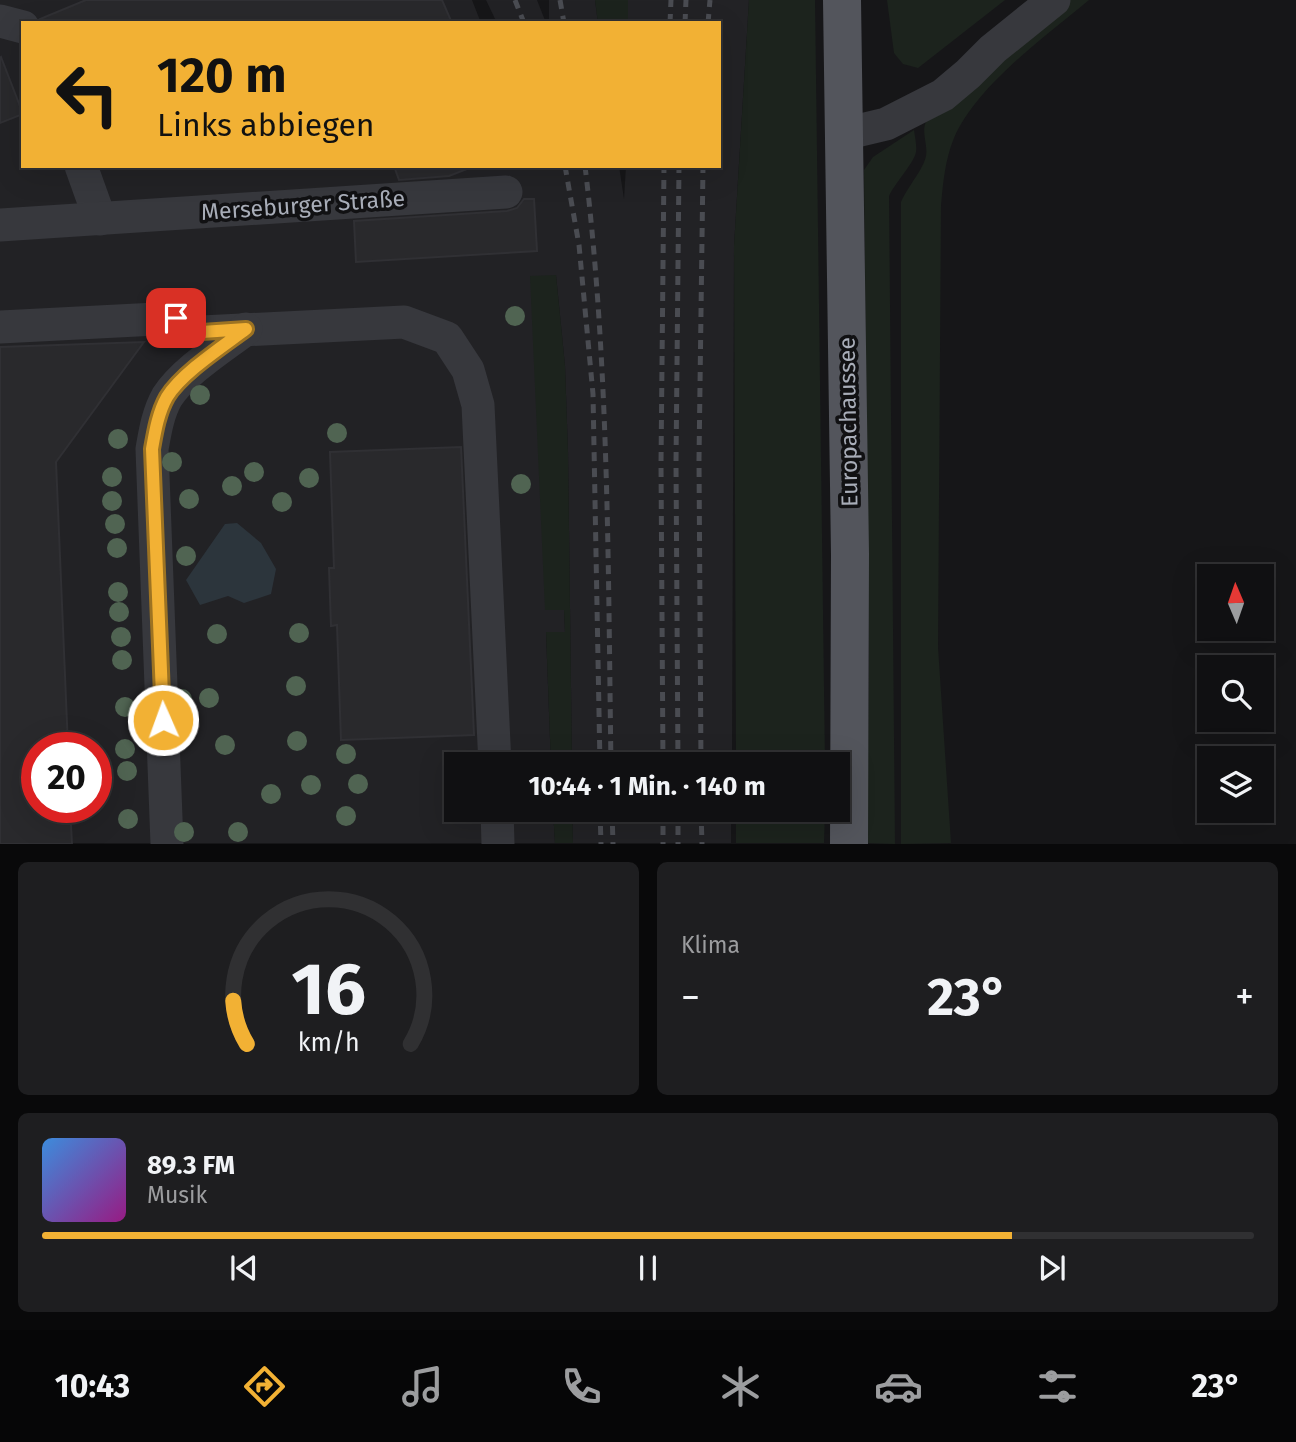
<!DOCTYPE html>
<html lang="de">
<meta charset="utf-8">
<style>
:root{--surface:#101012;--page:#1e1e20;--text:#f1f3f6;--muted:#9c9d9f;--line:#303032;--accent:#f2b134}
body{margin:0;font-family:"Fira Sans",sans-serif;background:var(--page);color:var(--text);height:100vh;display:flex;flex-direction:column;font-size:26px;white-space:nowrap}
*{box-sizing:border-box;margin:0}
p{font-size:23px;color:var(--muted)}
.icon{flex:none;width:38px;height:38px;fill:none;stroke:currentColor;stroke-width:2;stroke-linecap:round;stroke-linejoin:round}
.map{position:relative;height:844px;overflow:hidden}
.sheet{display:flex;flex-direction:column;gap:18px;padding:18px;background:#09090a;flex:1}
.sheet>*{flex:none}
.hud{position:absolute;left:21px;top:21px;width:700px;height:147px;border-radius:0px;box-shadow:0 7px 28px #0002,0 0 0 2px var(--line);background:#f2b134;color:#111;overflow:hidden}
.needle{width:46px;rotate:358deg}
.buttons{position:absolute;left:1197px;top:564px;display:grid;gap:14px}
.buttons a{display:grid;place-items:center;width:77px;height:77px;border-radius:0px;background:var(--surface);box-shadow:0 7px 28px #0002,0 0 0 2px var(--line);font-size:35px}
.speed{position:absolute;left:21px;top:732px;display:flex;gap:14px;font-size:35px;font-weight:700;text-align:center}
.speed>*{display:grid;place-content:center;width:91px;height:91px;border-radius:50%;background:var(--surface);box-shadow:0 7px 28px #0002,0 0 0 2px var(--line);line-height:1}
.speed .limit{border:10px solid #d22;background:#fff;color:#111}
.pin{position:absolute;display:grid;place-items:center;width:60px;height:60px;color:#fff;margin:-30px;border-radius:14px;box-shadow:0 4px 10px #0006}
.me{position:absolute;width:77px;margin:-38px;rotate:358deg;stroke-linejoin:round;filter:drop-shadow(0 0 5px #0008)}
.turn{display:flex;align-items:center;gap:24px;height:147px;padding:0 21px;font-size:32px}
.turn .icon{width:91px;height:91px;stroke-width:2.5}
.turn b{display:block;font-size:49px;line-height:60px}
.big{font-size:52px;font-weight:700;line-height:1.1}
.sheet .tile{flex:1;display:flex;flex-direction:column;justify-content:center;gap:10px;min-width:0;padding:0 24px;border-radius:10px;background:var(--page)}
.sheet .dial{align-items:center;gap:0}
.dial svg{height:182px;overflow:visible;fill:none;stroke:var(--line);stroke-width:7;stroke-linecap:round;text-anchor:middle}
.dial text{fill:var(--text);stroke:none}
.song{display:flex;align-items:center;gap:21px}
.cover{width:84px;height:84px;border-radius:10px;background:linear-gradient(135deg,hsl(210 70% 55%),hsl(310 70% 35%))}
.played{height:7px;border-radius:4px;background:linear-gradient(90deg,var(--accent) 80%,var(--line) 80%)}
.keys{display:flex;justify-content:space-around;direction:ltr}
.heat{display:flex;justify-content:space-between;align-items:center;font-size:38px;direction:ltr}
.sheet .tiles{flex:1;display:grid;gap:18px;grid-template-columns:1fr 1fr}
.tile:last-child{grid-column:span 2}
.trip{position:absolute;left:444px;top:752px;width:406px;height:70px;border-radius:0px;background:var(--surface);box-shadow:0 7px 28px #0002,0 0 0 2px var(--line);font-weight:700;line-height:70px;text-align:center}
.tab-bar{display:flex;height:112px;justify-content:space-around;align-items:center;background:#060607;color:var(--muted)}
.tab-bar .icon{width:49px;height:49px}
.tab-bar .selected{color:var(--accent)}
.tab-bar b{font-size:32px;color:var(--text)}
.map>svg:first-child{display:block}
</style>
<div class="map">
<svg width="1296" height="844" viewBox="0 0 1296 844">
<rect width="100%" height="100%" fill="#161618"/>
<!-- built -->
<g fill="#222225" fill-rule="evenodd">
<path d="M0,0H472L481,23H23V166H619L624,199L626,166H719V23H628V0H749L734,246L732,765H572L568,452L565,366L556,275L545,610H564L565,632L546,633L551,765H457V810H553L555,843H0ZM37,747H96V807H37Z"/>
<polygon points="486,0 537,0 546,23 497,23"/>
<polygon points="549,0 595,0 598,23 549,23"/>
<polygon points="572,810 731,810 731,843 573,843"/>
</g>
<!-- green -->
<g fill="#1c231d">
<polygon points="595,0 628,0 628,23 598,23"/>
<polygon points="749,0 815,0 825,765 736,765 734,246"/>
<polygon points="887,0 1005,0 918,68 903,64 894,53"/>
<path d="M1064,0H1089C1046,36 977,85 954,138C945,160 943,183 941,206L938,647L951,843L901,844V202C907,188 924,168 926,156C928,145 921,132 926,122Z"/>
<path d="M914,130C915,137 917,146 916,152C914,163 895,183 889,196L895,844L867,843L869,661L864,170L873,157Z"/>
<polygon points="556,275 565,366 568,452 572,765 551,765 546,632 565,632 564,610 545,610 530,276"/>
<polygon points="553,810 572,810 573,843 555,843"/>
<polygon points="736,810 825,810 824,843 736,843"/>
</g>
<!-- water -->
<polygon fill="#2c353c" points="237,523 261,543 276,569 271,594 244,603 228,596 200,605 186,580 225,524"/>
<!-- building -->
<g fill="#29292c" stroke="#303034" stroke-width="2">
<polygon points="86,0 442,0 452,23 42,23 40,19"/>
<polygon points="1,57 23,114 0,123 0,58"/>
<polygon points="394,166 472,166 472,167 449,176 399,180"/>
<polygon points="524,199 534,199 537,251 356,262 354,221 507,211 517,208"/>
<polygon points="144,342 56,462 68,747 37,747 37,807 70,807 72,844 0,844 0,347"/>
<polygon points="461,447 474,735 341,740 337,625 331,626 329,568 334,568 330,452"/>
</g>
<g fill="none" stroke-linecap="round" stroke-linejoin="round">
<!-- minor -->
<g stroke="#37383d" stroke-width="33">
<polyline points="0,21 23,27"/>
<polyline points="844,134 886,124 943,95 968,74 993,49 1054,0"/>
<polyline points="81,166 100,219"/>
<polyline points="0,225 506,192"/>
<polyline points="0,327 176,318 202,332 404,322 447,338 468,370 478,405 495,765"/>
<polyline points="497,810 498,844"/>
<path d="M167,844L152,449C155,432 158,413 167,397C184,371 221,348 246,329"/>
</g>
<!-- major -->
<polyline stroke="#53555c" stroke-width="38" points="842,0 850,554 849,844"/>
<!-- rail -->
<g stroke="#4a4c52" stroke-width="5" stroke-dasharray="9 7" stroke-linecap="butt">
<polyline points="515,0 524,23"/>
<polyline points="560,0 564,23"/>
<polyline points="670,23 671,0"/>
<polyline points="685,23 686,0"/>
<polyline points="708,23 710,0"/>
<polyline points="565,166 579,245 593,394 600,765"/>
<path d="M585,166C609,365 608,565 611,765"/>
<polyline points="663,765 661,464 664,166"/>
<polyline points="678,765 676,463 679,166"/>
<polyline points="701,765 699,459 703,166"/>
<polyline points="600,810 601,844"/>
<polyline points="612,810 613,844"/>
<polyline points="663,810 663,844"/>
<polyline points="678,810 678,844"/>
<polyline points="701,810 702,844"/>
</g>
</g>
<!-- trees -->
<g fill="#506452">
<circle cx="515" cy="316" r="10"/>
<circle cx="200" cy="395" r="10"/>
<circle cx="337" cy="433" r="10"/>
<circle cx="118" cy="439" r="10"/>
<circle cx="172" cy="462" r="10"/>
<circle cx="254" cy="472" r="10"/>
<circle cx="112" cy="477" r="10"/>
<circle cx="309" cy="478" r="10"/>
<circle cx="521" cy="484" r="10"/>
<circle cx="232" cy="486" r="10"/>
<circle cx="189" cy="499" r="10"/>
<circle cx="112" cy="501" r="10"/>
<circle cx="282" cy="502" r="10"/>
<circle cx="115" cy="524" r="10"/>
<circle cx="117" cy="548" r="10"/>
<circle cx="186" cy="556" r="10"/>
<circle cx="118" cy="592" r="10"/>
<circle cx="119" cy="612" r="10"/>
<circle cx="299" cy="633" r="10"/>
<circle cx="217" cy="634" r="10"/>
<circle cx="121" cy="637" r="10"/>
<circle cx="122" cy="660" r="10"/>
<circle cx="296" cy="686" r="10"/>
<circle cx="209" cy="698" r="10"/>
<circle cx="182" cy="699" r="10"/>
<circle cx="125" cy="707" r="10"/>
<circle cx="297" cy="741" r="10"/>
<circle cx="225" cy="745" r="10"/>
<circle cx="125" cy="749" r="10"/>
<circle cx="346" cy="754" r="10"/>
<circle cx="127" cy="771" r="10"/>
<circle cx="358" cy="784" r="10"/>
<circle cx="311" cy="785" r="10"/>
<circle cx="271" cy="794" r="10"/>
<circle cx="346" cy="816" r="10"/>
<circle cx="128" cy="819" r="10"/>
<circle cx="184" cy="832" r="10"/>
<circle cx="238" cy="832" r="10"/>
</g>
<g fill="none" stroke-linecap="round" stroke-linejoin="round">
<!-- route casing -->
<g stroke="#9d7322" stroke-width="18">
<path id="route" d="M163,720L152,449C155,432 158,413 167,397C182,373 222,347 246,329L202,332L176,318"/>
</g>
<!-- route -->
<use href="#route" stroke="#f2b134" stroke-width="12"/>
</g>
<g text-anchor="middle" stroke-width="7" stroke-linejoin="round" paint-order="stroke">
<!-- street labels -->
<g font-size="23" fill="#a8adb8" stroke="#111113">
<text transform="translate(303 205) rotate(-4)" y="8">Merseburger Straße</text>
<text transform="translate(848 422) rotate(-91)" y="8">Europachaussee</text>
</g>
</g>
</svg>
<div class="buttons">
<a><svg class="needle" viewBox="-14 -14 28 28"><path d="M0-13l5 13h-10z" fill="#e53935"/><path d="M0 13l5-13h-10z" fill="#9c9d9f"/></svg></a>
<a><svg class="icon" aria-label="search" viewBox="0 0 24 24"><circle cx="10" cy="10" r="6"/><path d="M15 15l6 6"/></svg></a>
<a><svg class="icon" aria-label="layers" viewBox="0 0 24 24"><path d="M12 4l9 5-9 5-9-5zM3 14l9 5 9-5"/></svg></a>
</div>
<div class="speed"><div class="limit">20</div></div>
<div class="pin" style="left:176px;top:318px;background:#d93025"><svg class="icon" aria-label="arrive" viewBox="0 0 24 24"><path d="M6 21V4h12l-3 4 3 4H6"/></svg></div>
<svg class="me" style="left:163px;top:720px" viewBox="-20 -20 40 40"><circle r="17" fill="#f2b134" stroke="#fff" stroke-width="3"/><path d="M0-11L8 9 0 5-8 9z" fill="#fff"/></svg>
<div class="trip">10:44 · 1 Min. · 140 m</div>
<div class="hud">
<div class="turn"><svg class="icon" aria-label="left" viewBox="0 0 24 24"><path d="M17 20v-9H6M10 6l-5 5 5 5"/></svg><div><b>120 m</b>Links abbiegen</div></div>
</div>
</div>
<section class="sheet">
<div class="tiles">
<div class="tile dial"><svg viewBox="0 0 100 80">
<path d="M14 69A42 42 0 1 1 86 69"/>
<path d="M14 69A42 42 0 0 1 8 50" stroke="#f2b134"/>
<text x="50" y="56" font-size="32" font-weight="700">16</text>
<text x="50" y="72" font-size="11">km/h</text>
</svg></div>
<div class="tile"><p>Klima</p>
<div class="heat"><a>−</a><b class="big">23°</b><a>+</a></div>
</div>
<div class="tile">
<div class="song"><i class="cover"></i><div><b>89.3 FM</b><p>Musik</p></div></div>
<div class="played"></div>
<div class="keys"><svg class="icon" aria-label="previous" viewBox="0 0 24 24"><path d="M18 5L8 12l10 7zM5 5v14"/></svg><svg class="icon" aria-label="pause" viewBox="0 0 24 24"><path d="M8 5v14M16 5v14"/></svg><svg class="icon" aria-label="next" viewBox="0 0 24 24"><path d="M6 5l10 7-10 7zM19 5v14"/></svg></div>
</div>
</div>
</section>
<nav class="tab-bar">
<b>10:43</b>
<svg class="icon selected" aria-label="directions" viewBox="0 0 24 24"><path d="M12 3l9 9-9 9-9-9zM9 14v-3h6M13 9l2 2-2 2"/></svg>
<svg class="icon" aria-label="music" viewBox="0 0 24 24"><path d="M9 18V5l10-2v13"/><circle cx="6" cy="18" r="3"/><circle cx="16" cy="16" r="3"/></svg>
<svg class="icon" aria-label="phone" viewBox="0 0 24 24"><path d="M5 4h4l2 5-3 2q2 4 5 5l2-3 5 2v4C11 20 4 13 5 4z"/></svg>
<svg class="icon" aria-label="climate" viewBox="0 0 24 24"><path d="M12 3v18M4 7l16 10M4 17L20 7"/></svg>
<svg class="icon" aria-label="car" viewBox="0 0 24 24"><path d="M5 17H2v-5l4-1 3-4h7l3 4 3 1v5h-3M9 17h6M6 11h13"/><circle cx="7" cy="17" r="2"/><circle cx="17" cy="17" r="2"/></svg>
<svg class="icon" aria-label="filters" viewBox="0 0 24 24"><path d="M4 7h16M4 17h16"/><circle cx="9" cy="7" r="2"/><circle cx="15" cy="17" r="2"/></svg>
<b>23°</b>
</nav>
